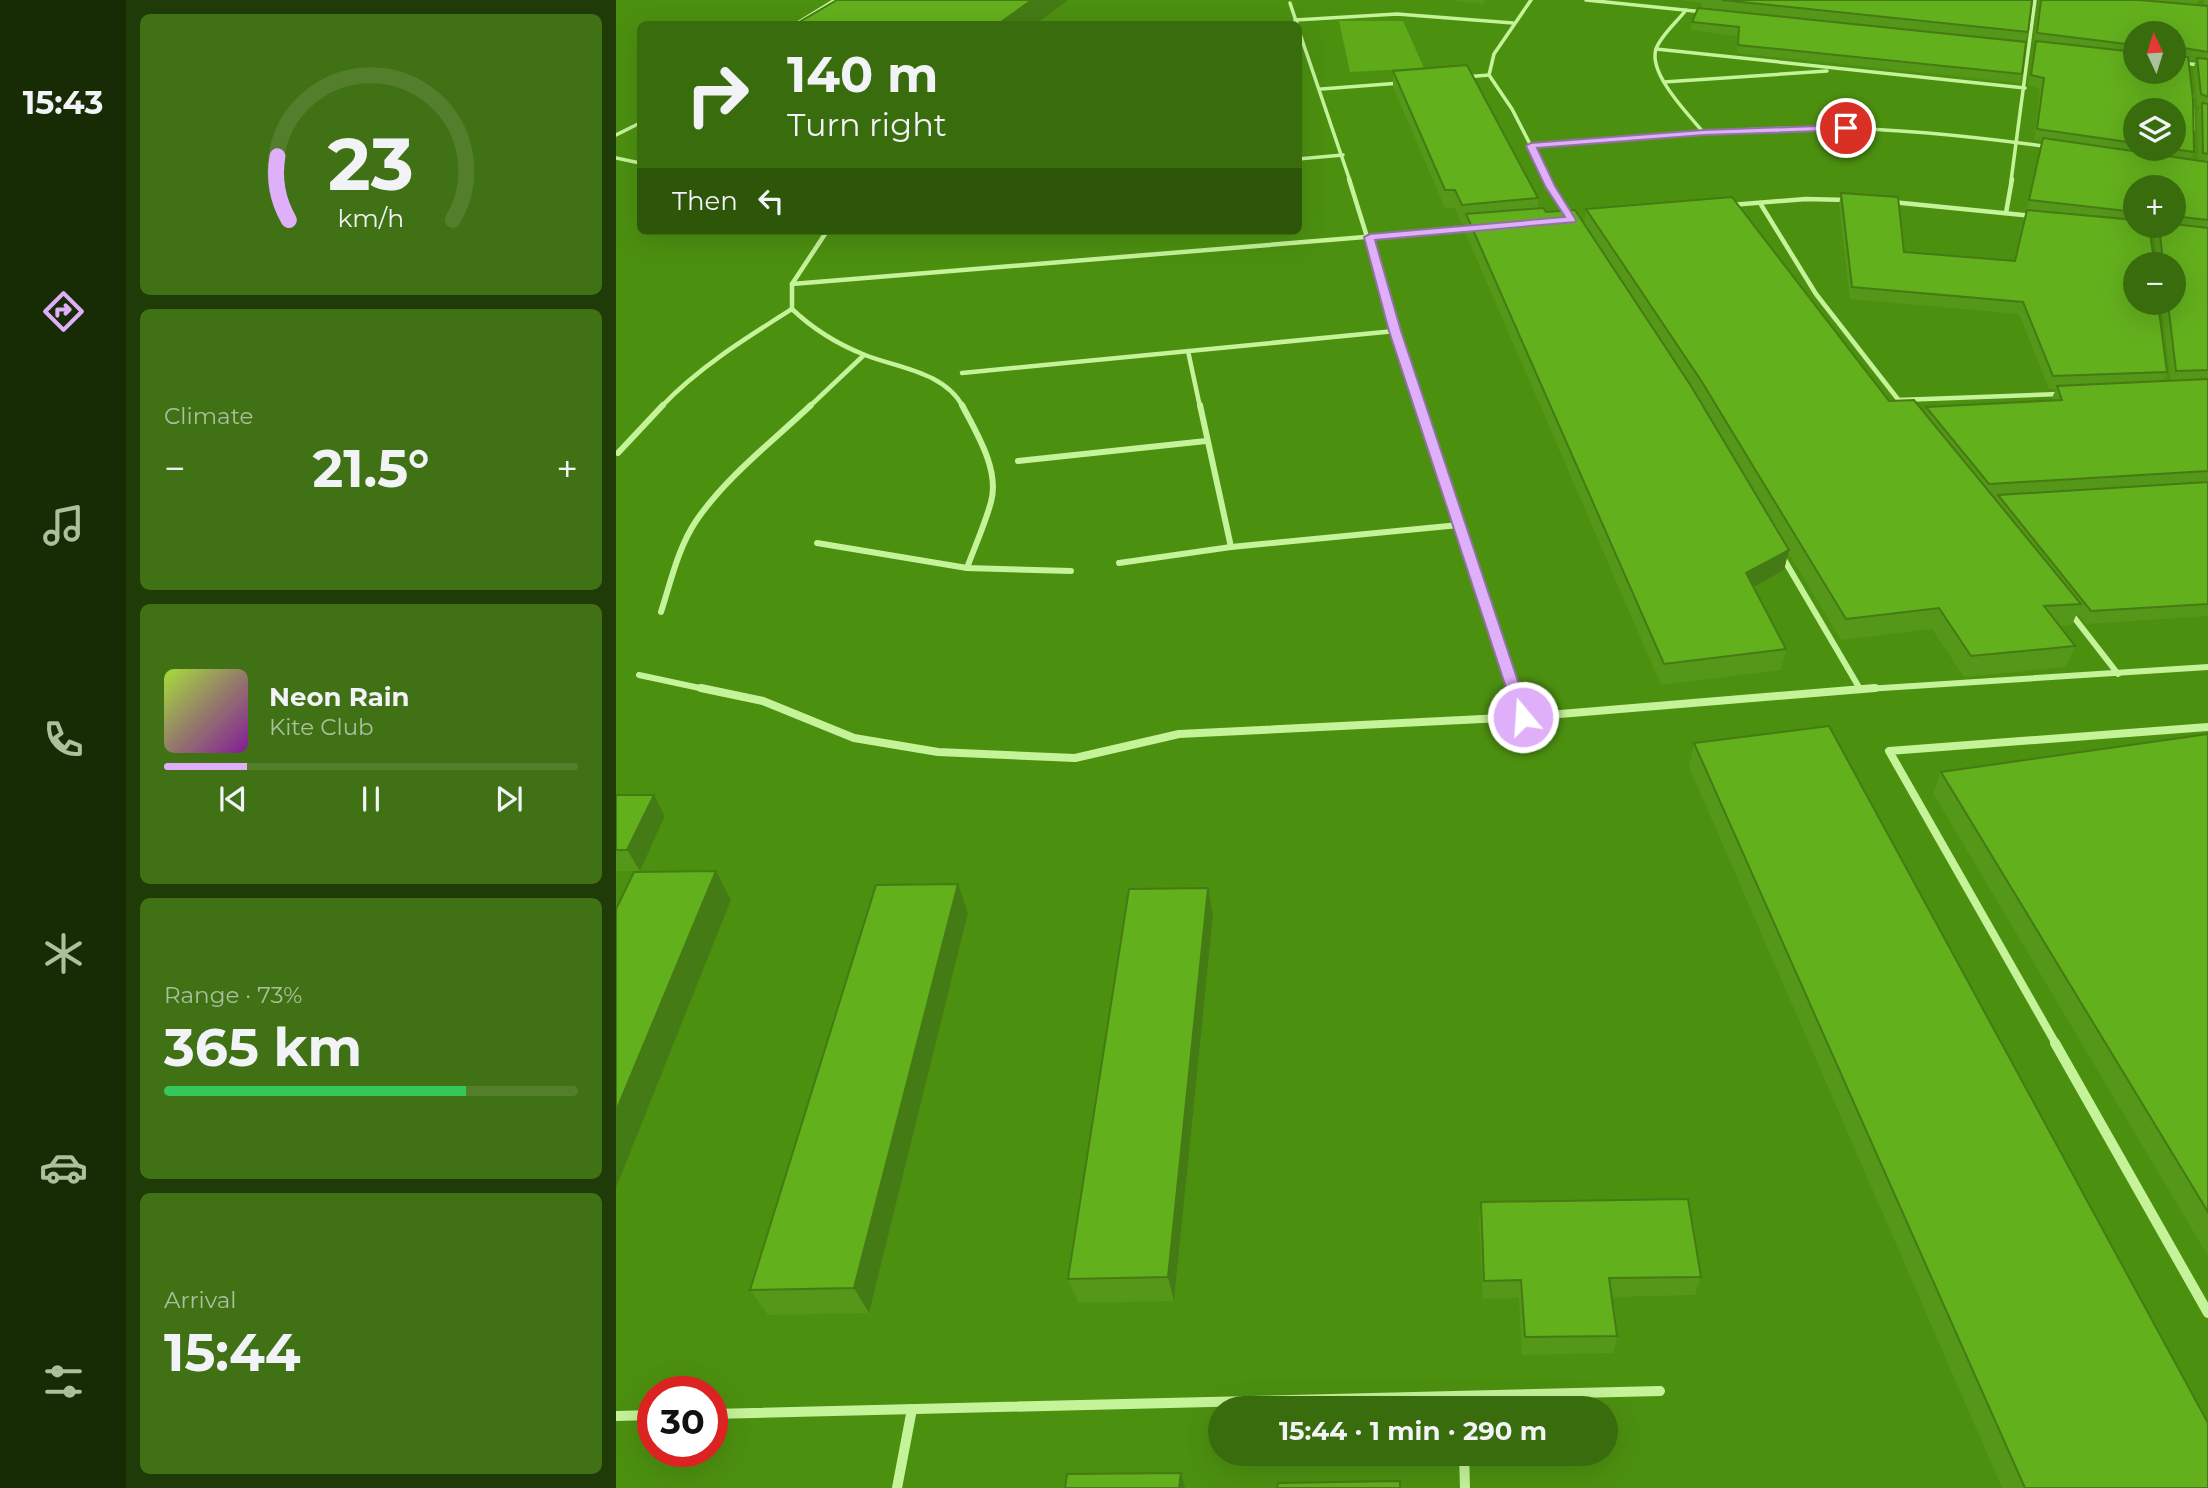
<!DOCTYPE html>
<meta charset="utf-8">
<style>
:root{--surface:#396c0c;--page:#407115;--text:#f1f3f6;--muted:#abc09d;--line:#537f2d;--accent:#e0affa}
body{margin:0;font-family:Montserrat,sans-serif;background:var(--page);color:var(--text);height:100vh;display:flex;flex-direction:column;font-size:26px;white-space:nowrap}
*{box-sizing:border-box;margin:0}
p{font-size:23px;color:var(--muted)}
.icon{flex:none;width:38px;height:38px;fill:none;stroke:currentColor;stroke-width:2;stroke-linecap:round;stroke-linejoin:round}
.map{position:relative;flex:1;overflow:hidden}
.panel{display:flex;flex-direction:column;gap:14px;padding:14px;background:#1f3b07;width:490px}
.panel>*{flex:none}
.top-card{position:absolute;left:21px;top:21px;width:665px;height:214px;border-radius:10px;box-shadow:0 7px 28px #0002;background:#396c0c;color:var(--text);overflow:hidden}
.needle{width:46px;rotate:356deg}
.buttons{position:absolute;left:1507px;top:21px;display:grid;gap:14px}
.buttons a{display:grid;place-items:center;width:63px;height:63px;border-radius:50%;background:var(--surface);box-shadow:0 7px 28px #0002;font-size:35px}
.speed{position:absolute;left:21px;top:1376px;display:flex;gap:14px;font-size:35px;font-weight:700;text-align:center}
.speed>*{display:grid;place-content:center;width:91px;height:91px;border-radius:50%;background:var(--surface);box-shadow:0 7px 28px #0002;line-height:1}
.speed .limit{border:10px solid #d22;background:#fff;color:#111}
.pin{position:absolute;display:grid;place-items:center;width:60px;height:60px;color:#fff;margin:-30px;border:4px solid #fff;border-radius:50%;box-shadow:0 2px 7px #0007}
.me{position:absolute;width:77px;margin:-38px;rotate:342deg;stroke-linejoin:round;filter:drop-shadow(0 0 5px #0008)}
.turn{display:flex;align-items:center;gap:24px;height:147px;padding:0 35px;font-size:32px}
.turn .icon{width:91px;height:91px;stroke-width:2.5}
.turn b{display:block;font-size:49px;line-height:60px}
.then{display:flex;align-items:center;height:66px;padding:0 35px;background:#0003;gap:14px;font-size:26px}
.big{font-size:52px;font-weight:700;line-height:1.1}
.panel .tile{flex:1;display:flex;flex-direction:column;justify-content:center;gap:10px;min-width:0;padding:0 24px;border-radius:10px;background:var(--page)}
.panel .dial{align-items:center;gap:0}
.dial svg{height:182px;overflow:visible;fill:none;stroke:var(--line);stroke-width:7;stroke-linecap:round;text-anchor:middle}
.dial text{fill:var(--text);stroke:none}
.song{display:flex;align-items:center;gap:21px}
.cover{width:84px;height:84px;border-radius:10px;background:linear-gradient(135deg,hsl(80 70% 55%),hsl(290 70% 35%))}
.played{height:7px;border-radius:4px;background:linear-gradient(90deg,var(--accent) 20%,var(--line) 20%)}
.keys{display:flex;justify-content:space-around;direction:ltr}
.heat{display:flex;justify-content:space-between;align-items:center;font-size:38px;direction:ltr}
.charge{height:10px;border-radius:5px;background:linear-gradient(90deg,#34c759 73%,var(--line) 0)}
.trip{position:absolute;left:592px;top:1396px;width:410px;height:70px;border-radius:35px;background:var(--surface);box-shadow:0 7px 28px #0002;font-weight:700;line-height:70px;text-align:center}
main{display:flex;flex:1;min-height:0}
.dock{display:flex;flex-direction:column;width:126px;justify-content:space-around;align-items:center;background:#172b05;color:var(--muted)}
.dock .icon{width:49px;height:49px}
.dock .active{color:var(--accent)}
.dock b{font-size:32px;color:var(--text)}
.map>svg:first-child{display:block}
</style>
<main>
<nav class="dock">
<b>15:43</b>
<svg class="icon active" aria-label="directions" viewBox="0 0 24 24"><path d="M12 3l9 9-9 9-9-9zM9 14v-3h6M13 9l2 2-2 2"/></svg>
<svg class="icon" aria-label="music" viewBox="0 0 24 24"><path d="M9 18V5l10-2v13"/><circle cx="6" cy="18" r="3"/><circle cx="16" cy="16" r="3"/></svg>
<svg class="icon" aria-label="phone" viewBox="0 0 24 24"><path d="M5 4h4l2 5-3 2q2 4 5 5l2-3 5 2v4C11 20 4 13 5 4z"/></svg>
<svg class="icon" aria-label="climate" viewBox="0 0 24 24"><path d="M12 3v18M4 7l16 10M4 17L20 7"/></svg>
<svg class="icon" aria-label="car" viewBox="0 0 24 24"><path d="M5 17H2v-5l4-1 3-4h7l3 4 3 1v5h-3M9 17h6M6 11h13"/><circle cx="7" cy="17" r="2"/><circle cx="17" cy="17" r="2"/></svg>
<svg class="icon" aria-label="filters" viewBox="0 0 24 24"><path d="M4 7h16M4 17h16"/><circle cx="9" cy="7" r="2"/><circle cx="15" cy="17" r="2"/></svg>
</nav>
<section class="panel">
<div class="tile dial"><svg viewBox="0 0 100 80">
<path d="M14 69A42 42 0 1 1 86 69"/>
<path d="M14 69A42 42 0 0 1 9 41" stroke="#e0affa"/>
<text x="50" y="56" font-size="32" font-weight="700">23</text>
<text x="50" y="72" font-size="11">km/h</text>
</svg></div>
<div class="tile"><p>Climate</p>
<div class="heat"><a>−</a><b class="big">21.5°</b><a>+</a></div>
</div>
<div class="tile">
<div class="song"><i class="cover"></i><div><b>Neon Rain</b><p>Kite Club</p></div></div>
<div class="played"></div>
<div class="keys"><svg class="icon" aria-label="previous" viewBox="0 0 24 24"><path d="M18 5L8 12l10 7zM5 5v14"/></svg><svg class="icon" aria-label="pause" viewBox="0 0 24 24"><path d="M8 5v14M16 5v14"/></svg><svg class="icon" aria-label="next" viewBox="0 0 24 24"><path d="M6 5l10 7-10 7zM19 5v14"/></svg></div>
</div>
<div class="tile"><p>Range · 73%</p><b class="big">365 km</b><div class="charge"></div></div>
<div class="tile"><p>Arrival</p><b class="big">15:44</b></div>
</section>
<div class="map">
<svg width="1592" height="1488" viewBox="0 0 1592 1488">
<rect width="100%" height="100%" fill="#4c9010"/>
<!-- green -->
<polygon fill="#5eaa18" points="723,21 787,21 808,68 734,72"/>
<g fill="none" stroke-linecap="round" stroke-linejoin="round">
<!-- minor-far4 -->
<g stroke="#c5f39a" stroke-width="3.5">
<polyline points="970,0 1088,12"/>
<polyline points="674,3 681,24"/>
<path d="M1070,10C1061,22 1045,35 1040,49C1032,74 1073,115 1088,133"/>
<polyline points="679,20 781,14 897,23"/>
<polyline points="180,24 219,0"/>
<polyline points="682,28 734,181"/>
<polyline points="1040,49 1409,88"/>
<polyline points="1558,62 1592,66"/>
<polyline points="873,75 896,109 933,181"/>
<polyline points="849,77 873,75 878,54 915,0"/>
<polyline points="1048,82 1211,71"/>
<polyline points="705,89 785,83"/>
<polyline points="1576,96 1577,130"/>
<polyline points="0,135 24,123"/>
<path d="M915,146C1015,138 1116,127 1217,128C1290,129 1362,137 1434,147"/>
<polyline points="0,158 24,163"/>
<polyline points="682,159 727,155"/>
<polyline points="1395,181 1419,0"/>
</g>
<!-- minor-far3 -->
<g stroke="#c5f39a" stroke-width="4.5">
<polyline points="733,179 804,407"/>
<polyline points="933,179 954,217"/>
<polyline points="1276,202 1417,216"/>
<polyline points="1144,203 1200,294 1288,407"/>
<polyline points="1115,205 1190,199 1232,200"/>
<polyline points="1390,213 1396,179"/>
<path d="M211,231L176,284V309C197,329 221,344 249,355C282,368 329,372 347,407"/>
<polyline points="176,284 859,228"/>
<polyline points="572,351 584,407"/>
<polyline points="346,373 779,331"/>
<polyline points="1283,400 1444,394"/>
<path d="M45,407C83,367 130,338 176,309"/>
<polyline points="193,407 248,355"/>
</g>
<!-- minor-far2 -->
<g stroke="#c5f39a" stroke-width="6">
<path d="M346,405C360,432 384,470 375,502C369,524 359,546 351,568L455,571"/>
<polyline points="584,405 615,547 843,525"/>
<polyline points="804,405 898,690"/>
<polyline points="1287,405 1289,408"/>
<polyline points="2,453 47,405"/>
<polyline points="402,461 590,441"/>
<polyline points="201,543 351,568"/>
<polyline points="1166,556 1244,689"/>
<polyline points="503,563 615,547"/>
<polyline points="1453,611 1502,674"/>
<path d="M45,612C55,581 62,548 80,521C110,477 157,441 195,405"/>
<polyline points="23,675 93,690"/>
<polyline points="1235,690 1592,667"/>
</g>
<!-- minor-far1 -->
<g stroke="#c5f39a" stroke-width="8">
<polyline points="85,688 147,701 238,738 322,752 459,758 563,734 907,717 1259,688"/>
<polyline points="897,688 907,717"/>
<polyline points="1440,1044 1273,751 1592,727"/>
</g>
<!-- minor -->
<g stroke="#c5f39a" stroke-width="10">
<polyline points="1439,1043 1592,1313"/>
<polyline points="847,1396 847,1409"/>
<polyline points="96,1414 1044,1391"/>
<polyline points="0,1416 37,1415"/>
<polyline points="848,1454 849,1488"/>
<polyline points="281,1488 296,1409"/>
</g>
</g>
<!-- wall -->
<g fill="#559719" fill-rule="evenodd">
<polygon points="832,0 870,0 867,4"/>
<polygon points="1064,0 1416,0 1412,32 1409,42 1086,8 1086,3"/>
<path d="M1423,0H1583L1581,5L1589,6L1587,0H1592V616L1470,624L1461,613L1456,625L1443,626L1459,646L1450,667L1348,677L1316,629L1225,640L1172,552L1168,570L1137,588L1170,649L1165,670L1045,685L849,232L850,223H845L839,208H829L777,87V71L922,198V208L930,212L968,224L970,209L1273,401L1309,413L1310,407L1437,400L1436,398L1440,389H1433L1403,314L1234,299L1223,205L1225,193L1288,252L1398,261L1427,141L1418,140L1424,89L1412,85L1417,52L1419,43H1418ZM1519,33L1558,72H1519ZM1572,60L1580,61L1577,69L1581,105L1584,106L1581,114L1582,160L1575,159L1578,152ZM1519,110L1558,149H1519ZM1519,187H1558V226H1536H1541L1538,234L1541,255L1537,253L1519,226ZM1519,264H1558V303H1545L1555,381H1547L1551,372Z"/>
<polygon points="1082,8 1406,74 1404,83 1121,53 1121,36 1075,30 1076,22"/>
<polygon points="1592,734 1592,1256 1317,793 1325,772"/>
<polygon points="1078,743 1592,1488 1386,1488 1073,767"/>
<polygon points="0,795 38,795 49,816 24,871 0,871"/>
<polygon points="352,913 253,1313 152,1315 134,1290"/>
<polygon points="597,916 558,1301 462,1303 452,1279"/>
<polygon points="865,1202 1085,1277 1079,1295 996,1297 1001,1336 997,1353 906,1355 903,1298 867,1299 863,1221"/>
</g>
<!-- shaded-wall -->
<g fill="#457b14">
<polygon points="416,0 452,0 420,24 382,24"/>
<polygon points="1173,550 1168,570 1126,594 1130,573"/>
<polygon points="38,795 49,816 24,871 11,850"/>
<polygon points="100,871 115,900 0,1188 0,1111"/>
<polygon points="342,884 352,913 253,1313 238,1288"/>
<polygon points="592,888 597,916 558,1301 552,1277"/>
<polygon points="565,1473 569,1488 563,1488"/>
</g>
<!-- building -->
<g fill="#63b01d" stroke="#457b14" stroke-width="2">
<polygon points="221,0 416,0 382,24 180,24"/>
<polygon points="1106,0 1416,0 1412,32"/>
<polygon points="1425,0 1523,0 1592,6 1592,52 1562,47 1558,51 1558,33 1519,33 1519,45 1421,33"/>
<polygon points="1082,8 1410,42 1406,74 1122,45 1123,27 1076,22"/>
<polygon points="1420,41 1519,52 1519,72 1558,72 1558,51 1560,56 1572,57 1577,99 1578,152 1557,149 1558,110 1519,110 1519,143 1421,129 1428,78 1415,75"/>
<polygon points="1581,58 1592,59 1592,97 1585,94"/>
<polygon points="851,65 922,198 846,205 839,190 829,190 777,71"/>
<polygon points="1586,103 1592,104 1592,154 1587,153"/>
<polygon points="1427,138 1592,162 1592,220 1558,216 1558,187 1519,187 1519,212 1413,200"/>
<polygon points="1225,193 1282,197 1288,252 1399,261 1411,210 1519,220 1519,226 1533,226 1537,253 1543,257 1546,252 1543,226 1558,226 1558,224 1592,228 1592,370 1560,371 1552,303 1558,303 1558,264 1519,264 1519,303 1542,303 1551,372 1437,376 1407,302 1236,287"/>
<polygon points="1116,197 1273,401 1298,400 1465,604 1428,606 1459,646 1355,656 1323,608 1230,619 1086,382 970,209"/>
<polygon points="927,208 930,212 959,210 1075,386 1173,550 1130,573 1170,649 1048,664 850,214"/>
<polygon points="1592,379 1592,471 1373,484 1310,407 1446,400 1441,386"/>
<polygon points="1592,482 1592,604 1475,611 1382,495"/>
<polygon points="1213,726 1592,1423 1592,1488 1409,1488 1078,743"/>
<polygon points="1592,734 1592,1212 1325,772"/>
<polygon points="0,795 38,795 11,850 0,850"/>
<polygon points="100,871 0,1111 0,909 18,872"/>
<polygon points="342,884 238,1288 134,1290 260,885"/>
<polygon points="592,888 552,1277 452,1279 513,889"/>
<polygon points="1072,1199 1085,1277 993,1278 1001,1336 909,1337 905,1280 868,1281 865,1202"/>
<polygon points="565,1473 563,1488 449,1488 451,1474"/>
<polygon points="784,1481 784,1488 661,1488 662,1483"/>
</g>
<!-- route -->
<polygon fill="#e0affa" stroke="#9272a2" stroke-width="2" points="1230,125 1234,126 1234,130 1088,135 921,148 939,186 960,220 959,222 759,240 785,331 914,717 907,723 901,721 773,331 748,237 754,234 949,217 929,186 910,146 915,143 1088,130"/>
</svg>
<div class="buttons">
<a><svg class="needle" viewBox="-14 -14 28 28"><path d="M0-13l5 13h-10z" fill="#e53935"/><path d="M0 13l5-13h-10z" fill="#abc09d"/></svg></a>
<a><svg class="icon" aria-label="layers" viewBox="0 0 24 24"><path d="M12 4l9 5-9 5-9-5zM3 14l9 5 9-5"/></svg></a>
<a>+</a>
<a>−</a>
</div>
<div class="speed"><div class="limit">30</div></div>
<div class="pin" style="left:1230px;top:128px;background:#d93025"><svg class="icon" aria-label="arrive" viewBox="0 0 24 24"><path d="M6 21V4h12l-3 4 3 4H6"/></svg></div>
<svg class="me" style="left:907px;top:717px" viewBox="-20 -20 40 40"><circle r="17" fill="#e0affa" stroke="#fff" stroke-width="3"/><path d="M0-11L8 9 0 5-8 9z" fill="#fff"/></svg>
<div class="trip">15:44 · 1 min · 290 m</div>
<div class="top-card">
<div class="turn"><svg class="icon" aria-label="right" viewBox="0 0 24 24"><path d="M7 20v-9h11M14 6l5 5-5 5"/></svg><div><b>140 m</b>Turn right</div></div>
<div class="then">Then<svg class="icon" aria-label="left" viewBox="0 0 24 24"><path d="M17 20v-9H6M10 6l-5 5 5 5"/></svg></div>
</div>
</div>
</main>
